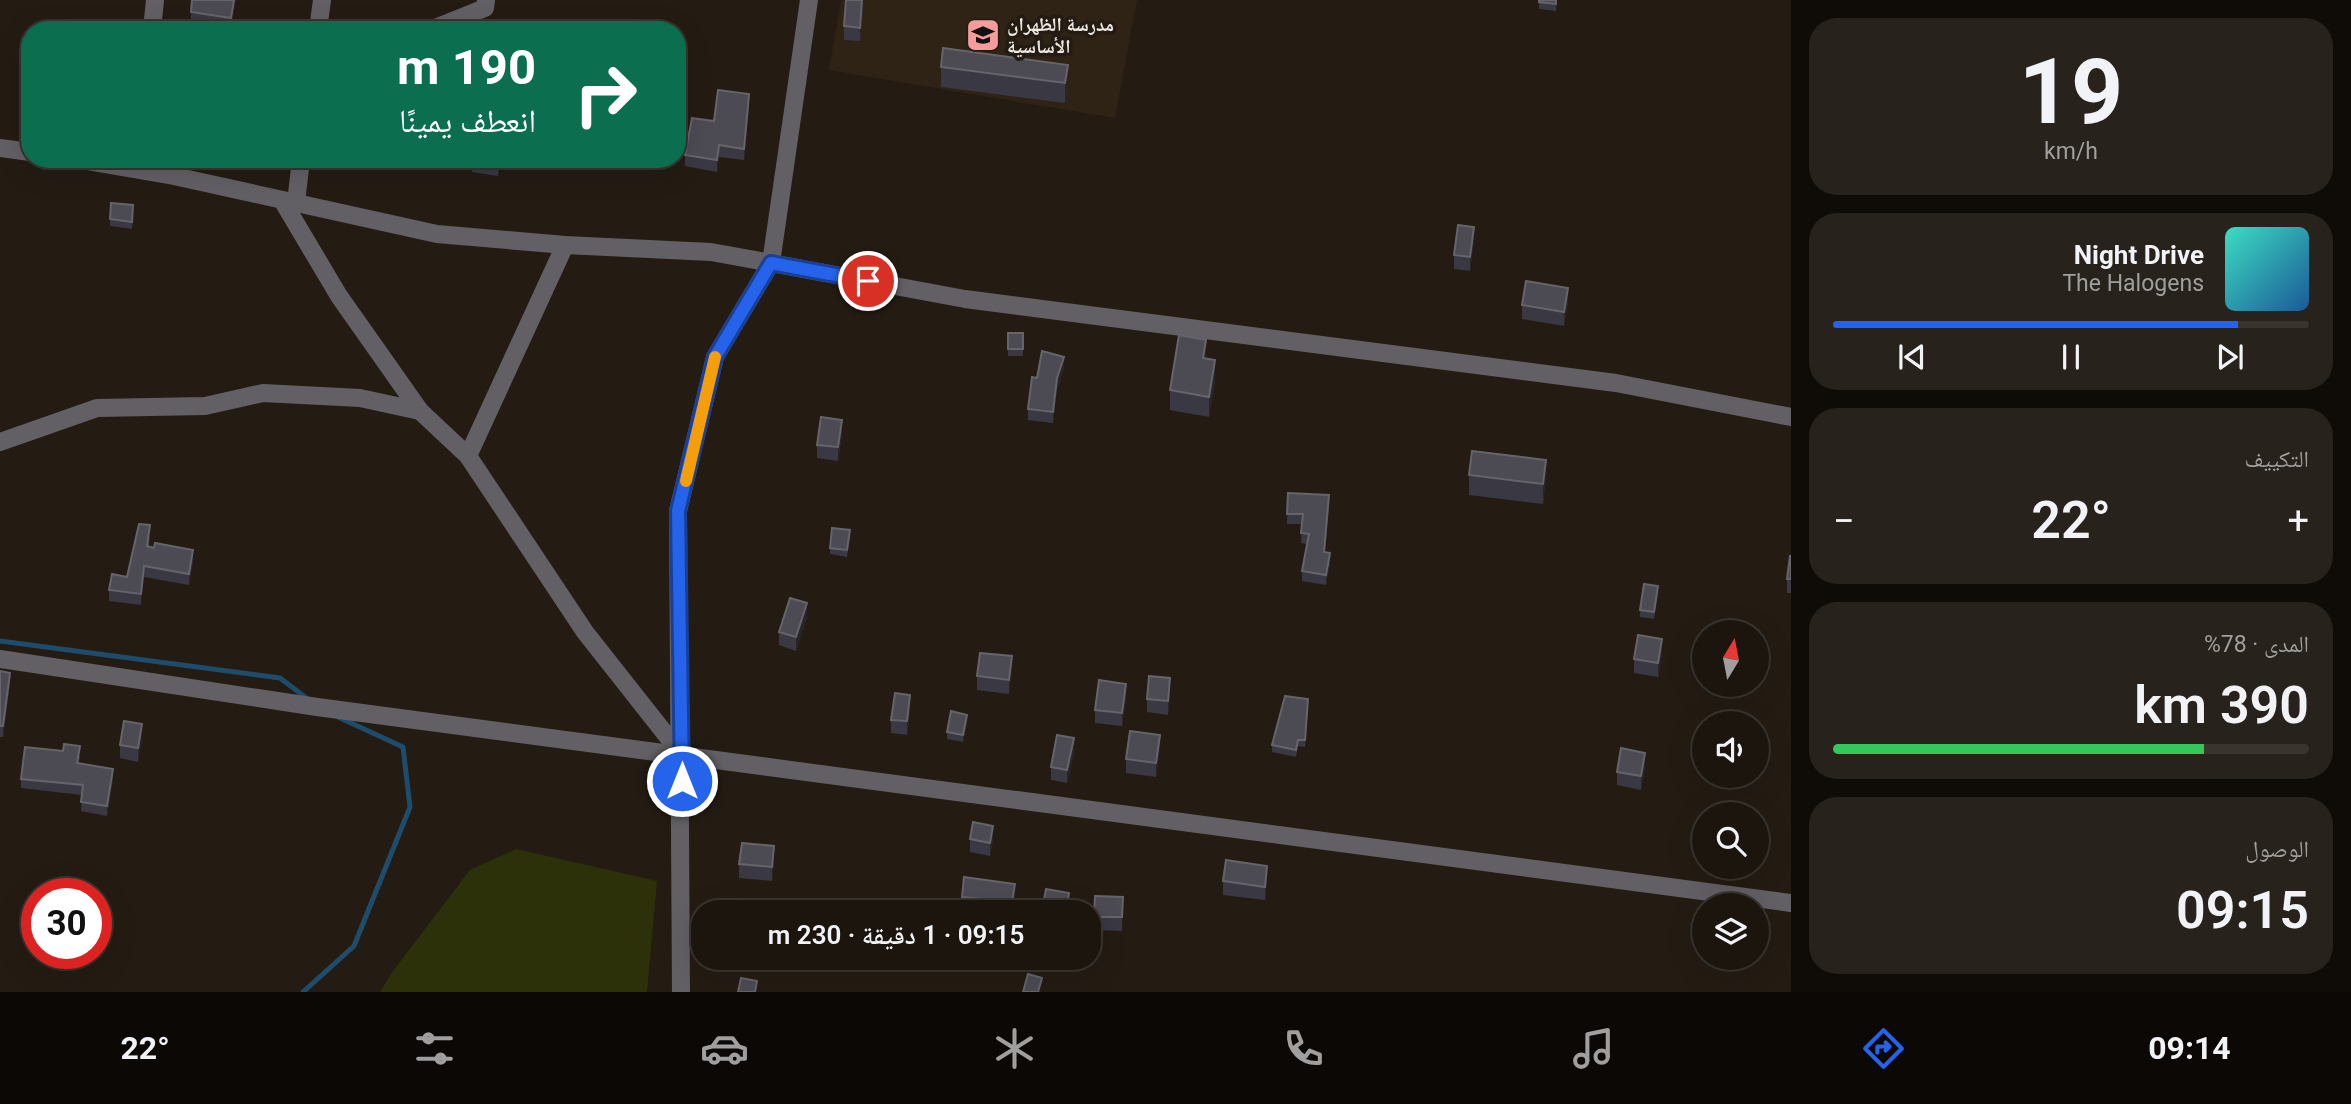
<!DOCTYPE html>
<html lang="ar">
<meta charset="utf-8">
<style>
:root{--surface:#1b150e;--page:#28221c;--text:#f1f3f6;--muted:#a09f9e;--line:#39342e;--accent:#2563eb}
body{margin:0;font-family:Roboto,"Noto Naskh Arabic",sans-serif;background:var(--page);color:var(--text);direction:rtl;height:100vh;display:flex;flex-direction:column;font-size:26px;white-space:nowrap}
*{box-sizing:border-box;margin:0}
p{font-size:23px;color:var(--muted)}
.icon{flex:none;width:38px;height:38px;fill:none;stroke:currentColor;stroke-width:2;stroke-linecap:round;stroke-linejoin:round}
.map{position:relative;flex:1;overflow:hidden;direction:ltr}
.sheet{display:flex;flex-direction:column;gap:18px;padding:18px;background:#0f0c08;width:560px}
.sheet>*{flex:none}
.banner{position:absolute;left:21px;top:21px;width:665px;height:147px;border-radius:28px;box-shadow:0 7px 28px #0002,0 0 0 2px var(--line);direction:rtl;background:#0b6e4f;color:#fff;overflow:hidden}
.needle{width:46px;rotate:10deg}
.tools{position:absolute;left:1692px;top:620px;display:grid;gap:14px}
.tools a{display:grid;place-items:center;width:77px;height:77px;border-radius:50%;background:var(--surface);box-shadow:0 7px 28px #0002,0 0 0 2px var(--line);font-size:35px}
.speed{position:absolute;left:21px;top:878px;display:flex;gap:14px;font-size:35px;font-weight:700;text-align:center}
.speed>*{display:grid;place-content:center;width:91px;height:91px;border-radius:50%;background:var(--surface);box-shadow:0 7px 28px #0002,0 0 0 2px var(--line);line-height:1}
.speed .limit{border:10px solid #d22;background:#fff;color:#111}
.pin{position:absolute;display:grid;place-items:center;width:60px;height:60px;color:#fff;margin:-30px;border:4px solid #fff;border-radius:50%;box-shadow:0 2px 7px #0007}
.me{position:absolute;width:77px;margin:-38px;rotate:0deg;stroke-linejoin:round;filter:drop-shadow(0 0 5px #0008)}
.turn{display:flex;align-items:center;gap:24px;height:147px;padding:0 35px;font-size:32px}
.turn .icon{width:91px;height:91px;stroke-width:2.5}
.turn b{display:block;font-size:49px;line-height:60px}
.big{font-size:52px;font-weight:600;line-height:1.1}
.sheet .tile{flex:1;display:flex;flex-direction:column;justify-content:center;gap:10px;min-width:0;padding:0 24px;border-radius:28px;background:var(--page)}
.sheet .dial{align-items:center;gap:0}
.dial b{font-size:91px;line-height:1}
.song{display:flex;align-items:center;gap:21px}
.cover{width:84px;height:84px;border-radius:10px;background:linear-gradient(135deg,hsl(170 70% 55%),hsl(210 70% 35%))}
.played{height:7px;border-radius:4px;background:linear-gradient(90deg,var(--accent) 85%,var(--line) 85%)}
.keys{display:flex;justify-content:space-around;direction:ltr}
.heat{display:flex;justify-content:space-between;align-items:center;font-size:38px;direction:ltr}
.charge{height:10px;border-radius:5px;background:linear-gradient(90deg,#34c759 78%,var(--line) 0)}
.trip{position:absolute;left:691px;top:900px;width:410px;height:70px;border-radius:28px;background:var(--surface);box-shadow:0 7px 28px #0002,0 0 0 2px var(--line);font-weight:600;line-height:70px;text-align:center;direction:rtl}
.tab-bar{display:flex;height:112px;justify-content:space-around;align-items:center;background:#0b0806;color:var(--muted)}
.tab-bar .icon{width:49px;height:49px}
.tab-bar .on{color:var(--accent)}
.tab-bar b{font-size:32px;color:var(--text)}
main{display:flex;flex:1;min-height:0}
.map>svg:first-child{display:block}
</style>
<main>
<section class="sheet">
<div class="tile dial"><b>19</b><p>km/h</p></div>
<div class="tile">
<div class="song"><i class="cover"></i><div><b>Night Drive</b><p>The Halogens</p></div></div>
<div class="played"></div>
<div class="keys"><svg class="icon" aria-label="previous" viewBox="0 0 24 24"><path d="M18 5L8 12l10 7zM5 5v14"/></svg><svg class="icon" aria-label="pause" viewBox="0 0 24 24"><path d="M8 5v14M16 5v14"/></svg><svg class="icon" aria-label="next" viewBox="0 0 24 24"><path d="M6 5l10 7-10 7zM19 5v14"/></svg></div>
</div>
<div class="tile"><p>التكييف</p>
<div class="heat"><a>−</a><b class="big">22°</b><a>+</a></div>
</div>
<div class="tile"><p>المدى · 78%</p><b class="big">390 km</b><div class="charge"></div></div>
<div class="tile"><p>الوصول</p><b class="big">09:15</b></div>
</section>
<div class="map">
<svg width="1791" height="992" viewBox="0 0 1791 992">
<rect width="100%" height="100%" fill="#241c13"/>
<!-- built -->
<polygon fill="#2f2315" points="841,0 1137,0 1115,118 829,70"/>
<!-- green -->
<polygon fill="#2c310a" points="516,849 657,881 647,992 380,992 393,971 470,870"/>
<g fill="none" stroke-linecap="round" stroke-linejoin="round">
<!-- stream -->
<g stroke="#1e4c6c" stroke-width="5">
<polyline points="0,641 280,678 309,700"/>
<polyline points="303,992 354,946 410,807 403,747 338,717"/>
</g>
<!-- minor -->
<g stroke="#636065" stroke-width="18">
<polyline points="809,0 771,263 965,299 1616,383 1791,417"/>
<polyline points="152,30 155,0"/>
<polyline points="318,30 322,0"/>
<polyline points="430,30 485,8 486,0"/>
<polyline points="0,148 30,152"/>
<polyline points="75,159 174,176 437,234 565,245 711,252 771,263 715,357 678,511 681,992"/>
<polyline points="282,200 339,296 420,411 468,456 585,632 682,755"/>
<polyline points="296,203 301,159"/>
<polyline points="0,442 97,408 205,406 263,393 360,398 420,411"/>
<polyline points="468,456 565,245"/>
<polyline points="0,659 317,707 1791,903"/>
</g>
</g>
<!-- wall -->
<g fill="#393843">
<polygon points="235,0 231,30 220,30 191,25 191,12"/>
<polygon points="1539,0 1557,0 1556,11 1539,9"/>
<polygon points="863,11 860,41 844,40 844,26"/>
<polygon points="1068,65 1068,85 1065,103 941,87 941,67"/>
<polygon points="749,106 744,160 719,157 717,172 685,166 685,155 714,121"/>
<polygon points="356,159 380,159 379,166 356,163"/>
<polygon points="472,159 500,159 498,176 472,172"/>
<polygon points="133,212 132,229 110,226 110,219"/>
<polygon points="1474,240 1470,271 1454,269 1454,255"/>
<polygon points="1568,302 1564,326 1522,319 1522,305"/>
<rect x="1008" y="333" width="15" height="23"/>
<polygon points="1206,358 1215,380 1209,417 1170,410 1170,390"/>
<polygon points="1064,368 1057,389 1053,423 1028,420 1028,409 1037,378"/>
<polygon points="842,434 838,461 817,458 817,445"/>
<polygon points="1469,475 1546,480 1543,504 1469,495"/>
<polygon points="1288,493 1329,505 1325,552 1330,563 1326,585 1302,581 1302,571 1307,544 1301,543 1302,524 1287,524"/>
<polygon points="150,536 149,546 193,561 189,585 144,577 141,605 109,601 109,590 127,577"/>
<polygon points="850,537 847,557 830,554 830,548"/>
<polygon points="1791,556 1791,593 1787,593 1787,579"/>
<polygon points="1658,593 1654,619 1640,617 1640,610"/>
<polygon points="807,617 796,651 779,645 779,632"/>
<polygon points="1662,653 1658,677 1634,673 1634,659"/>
<polygon points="1012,670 1009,694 977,690 977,676"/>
<polygon points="0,671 10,683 3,737 0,737"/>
<polygon points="1170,692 1168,715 1147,712 1147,699"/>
<polygon points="1126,697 1122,726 1095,723 1095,710"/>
<polygon points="1308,706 1305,747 1298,746 1296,757 1272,752 1272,745"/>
<polygon points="910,709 907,735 891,733 891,720"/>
<polygon points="967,722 963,742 947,739 947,732"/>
<polygon points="142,738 138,762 120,758 120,745"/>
<polygon points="1160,748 1156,777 1126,773 1126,759"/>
<polygon points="1074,752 1067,783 1051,780 1051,767"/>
<polygon points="80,756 79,763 113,779 107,816 81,811 82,795 21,788 21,779"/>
<polygon points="1645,766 1641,790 1617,785 1617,772"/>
<polygon points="970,839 993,840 990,856 970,852"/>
<polygon points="774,860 772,881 739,878 739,864"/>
<polygon points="1267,879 1265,900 1223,895 1223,881"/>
<polygon points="1015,894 1012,912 962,908 962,897"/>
<polygon points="1123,897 1122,931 1094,930 1094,917"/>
</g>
<!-- shaded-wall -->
<g fill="#282529">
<polygon points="234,0 235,0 235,4 231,30 231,18"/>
<polygon points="862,0 863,11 860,41 860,28"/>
<polygon points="1068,65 1068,85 1065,103 1065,83"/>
<polygon points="749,94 749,106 744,160 744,149"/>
<polygon points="719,145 719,157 717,172 717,160"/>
<polygon points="498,159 500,159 498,176"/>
<polygon points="1474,227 1474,240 1470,271 1470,257"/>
<polygon points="1568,288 1568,302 1564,326 1564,312"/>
<polygon points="1206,340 1206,360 1203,358"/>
<polygon points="1064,357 1064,368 1057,389 1053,423 1053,412 1057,378"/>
<polygon points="1215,360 1215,380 1209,417 1209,397"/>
<polygon points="842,420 842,434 838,461 838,447"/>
<polygon points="1546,460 1546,480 1543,504 1543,484"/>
<polygon points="1329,495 1329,505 1324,562 1324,552"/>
<polygon points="193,550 193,561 189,585 189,574"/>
<polygon points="1330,553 1330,563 1326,585 1326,575"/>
<polygon points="144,566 144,577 141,605 141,594"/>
<polygon points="807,603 807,617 796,651 796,637"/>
<polygon points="1662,639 1662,653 1658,677 1658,663"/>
<polygon points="1012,656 1012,670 1009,694 1009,680"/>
<polygon points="10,673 10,683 3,737 3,726"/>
<polygon points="1170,678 1170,692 1168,715 1168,701"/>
<polygon points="1126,684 1126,697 1122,726 1122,713"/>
<polygon points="910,695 910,709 907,735 907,721"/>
<polygon points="967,715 967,722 963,742 963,735"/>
<polygon points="142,724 142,738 138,762 138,748"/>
<polygon points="1160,735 1160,748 1156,777 1156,763"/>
<polygon points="1074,738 1074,752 1067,783 1067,770"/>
<polygon points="1645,753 1645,766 1641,790 1641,776"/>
<polygon points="113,769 113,779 107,816 107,806"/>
<polygon points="993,826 993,840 990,856 990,843"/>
<polygon points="774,846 774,860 772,881 772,867"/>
<polygon points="1267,866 1267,879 1265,900 1265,887"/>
<polygon points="1015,884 1015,894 1012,912 1012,902"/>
<polygon points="1069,893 1068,912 1066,912"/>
</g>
<!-- building -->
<g fill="#4c4b54" stroke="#65646a" stroke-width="2">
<polygon points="192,0 234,0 231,18 191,12"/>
<polygon points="846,0 862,0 860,28 844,26"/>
<polygon points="1539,0 1556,0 1556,4 1539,2"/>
<polygon points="943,48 1068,65 1065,83 941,67"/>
<polygon points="718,90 749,94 744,149 719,145 717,160 685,155 692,118 714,121"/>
<polygon points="475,159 498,159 498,163"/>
<polygon points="111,203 133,205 132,222 110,219"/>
<polygon points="1458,225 1474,227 1470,257 1454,255"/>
<polygon points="1526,281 1568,288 1564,312 1522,305"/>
<rect x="1008" y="333" width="15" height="16"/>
<polygon points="1179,335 1206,340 1203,358 1215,360 1209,397 1170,390"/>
<polygon points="1042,351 1064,357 1057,378 1053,412 1028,409 1032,377 1037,378"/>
<polygon points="821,417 842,420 838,447 817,445"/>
<polygon points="1472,451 1546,460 1543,484 1469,475"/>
<polygon points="1288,493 1329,495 1324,552 1330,553 1326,575 1302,571 1309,534 1301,533 1303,514 1287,514"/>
<polygon points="139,524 150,525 147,546 154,548 155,543 193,550 189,574 144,566 141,594 109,590 112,574 127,577"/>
<polygon points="832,528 850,530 847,550 830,548"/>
<polygon points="1790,556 1791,556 1791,579 1787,579"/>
<polygon points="1644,584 1658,586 1654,612 1640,610"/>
<polygon points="790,598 807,603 796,637 779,632"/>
<polygon points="1638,635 1662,639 1658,663 1634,659"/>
<polygon points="980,653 1012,656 1009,680 977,676"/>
<polygon points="0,671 10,673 3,726 0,726"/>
<polygon points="1149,676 1170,678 1168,701 1147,699"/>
<polygon points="1099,680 1126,684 1122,713 1095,710"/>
<polygon points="895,693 910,695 907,721 891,720"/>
<polygon points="1285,696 1308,699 1305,740 1298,740 1296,750 1272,745"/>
<polygon points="951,711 967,715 963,735 947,732"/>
<polygon points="124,721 142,724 138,748 120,745"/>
<polygon points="1130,731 1160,735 1156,763 1126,759"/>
<polygon points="1057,735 1074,738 1067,770 1051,767"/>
<polygon points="64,744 80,746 77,763 113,769 107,806 81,802 83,785 21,779 25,747 63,751"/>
<polygon points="1621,748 1645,753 1641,776 1617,772"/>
<polygon points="973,822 993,826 990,843 970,839"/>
<polygon points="742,843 774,846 772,867 739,864"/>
<polygon points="1226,860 1267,866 1265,887 1223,881"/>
<polygon points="964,877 1015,884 1012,902 962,897"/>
<polygon points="1046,889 1069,893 1066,912 1042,911"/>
<polygon points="1095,896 1123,897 1122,917 1094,917"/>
<polygon points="1028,974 1042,978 1038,992 1023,992"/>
<polygon points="741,978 757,981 755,992 738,992"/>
</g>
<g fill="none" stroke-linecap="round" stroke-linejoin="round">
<!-- route casing -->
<g stroke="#184099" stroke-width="18">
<polyline id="route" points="682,781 678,511 715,357 771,263 868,281"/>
</g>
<!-- route -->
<use href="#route" stroke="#2563eb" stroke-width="12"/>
<!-- slow -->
<polyline stroke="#f59e0b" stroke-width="12" points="686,481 715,357"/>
</g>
<!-- icons -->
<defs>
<g id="school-square" transform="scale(1.75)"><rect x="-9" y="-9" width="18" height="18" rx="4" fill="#f59b9b" stroke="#241c13"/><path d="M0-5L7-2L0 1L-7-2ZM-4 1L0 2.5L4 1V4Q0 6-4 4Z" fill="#111"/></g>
</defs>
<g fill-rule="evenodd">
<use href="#school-square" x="983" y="35"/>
</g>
<g text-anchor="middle" stroke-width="7" stroke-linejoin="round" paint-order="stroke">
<!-- poi labels -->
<g font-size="19" font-weight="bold" fill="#ede8e2" stroke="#241c13" text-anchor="start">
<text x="1007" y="31">مدرسة الظهران<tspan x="1007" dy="22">الأساسية</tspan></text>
</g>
</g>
</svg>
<div class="tools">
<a><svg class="needle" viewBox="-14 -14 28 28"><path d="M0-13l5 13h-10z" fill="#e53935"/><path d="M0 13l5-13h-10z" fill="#a09f9e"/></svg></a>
<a><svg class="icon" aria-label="sound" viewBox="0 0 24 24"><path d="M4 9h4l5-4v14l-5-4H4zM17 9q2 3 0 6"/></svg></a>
<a><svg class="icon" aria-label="search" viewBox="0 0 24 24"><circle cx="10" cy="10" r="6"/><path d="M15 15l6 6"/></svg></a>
<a><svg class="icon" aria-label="layers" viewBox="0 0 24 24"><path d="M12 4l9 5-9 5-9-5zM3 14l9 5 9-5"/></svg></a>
</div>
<div class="speed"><div class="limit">30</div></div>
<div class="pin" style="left:868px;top:281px;background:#d93025"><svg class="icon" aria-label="arrive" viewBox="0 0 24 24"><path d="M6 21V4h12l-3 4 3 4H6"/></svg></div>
<svg class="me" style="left:682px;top:781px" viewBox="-20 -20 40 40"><circle r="17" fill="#2563eb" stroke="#fff" stroke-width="3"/><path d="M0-11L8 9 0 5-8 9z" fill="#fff"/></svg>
<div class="trip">09:15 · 1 دقيقة · 230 m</div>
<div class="banner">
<div class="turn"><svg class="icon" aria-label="right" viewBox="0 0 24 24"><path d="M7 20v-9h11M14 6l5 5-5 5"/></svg><div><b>190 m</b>انعطف يمينًا</div></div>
</div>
</div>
</main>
<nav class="tab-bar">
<b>09:14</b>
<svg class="icon on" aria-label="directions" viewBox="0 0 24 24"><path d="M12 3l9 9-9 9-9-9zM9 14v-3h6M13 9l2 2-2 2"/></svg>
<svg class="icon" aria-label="music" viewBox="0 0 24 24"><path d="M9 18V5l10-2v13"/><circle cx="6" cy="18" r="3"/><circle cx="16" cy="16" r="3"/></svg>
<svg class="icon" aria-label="phone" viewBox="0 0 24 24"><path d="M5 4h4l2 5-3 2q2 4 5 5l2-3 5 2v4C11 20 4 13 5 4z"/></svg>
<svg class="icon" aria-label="climate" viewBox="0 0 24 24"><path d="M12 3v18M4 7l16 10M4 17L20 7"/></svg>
<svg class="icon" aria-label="car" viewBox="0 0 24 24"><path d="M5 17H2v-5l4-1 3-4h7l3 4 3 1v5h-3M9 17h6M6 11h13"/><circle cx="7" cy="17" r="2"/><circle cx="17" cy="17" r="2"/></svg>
<svg class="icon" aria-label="filters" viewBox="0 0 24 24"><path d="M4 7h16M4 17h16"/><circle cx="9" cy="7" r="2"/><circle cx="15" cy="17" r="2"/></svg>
<b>22°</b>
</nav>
